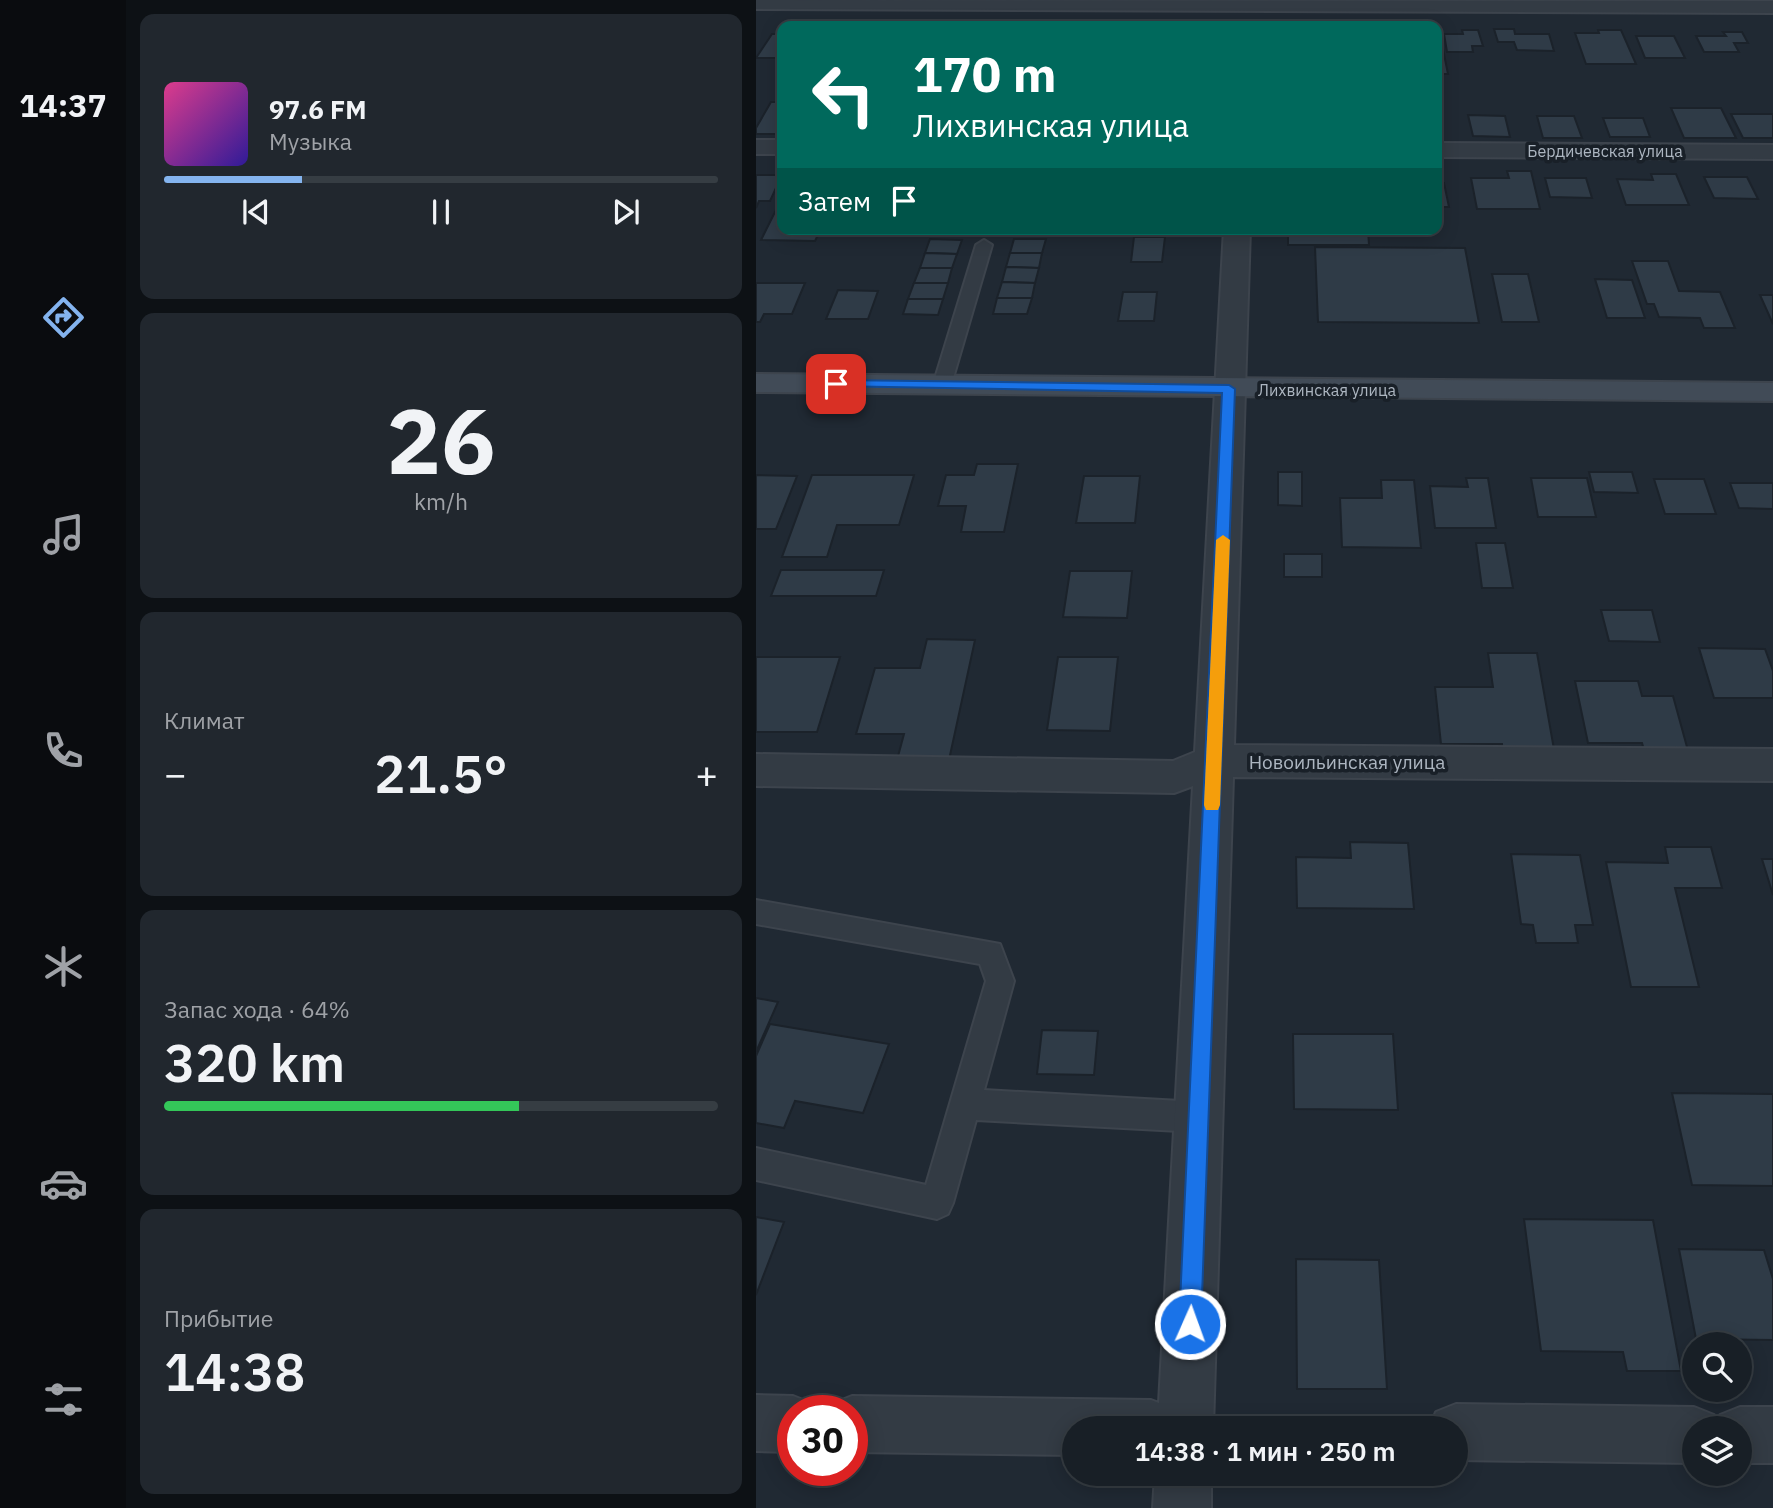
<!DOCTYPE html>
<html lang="ru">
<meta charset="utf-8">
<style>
:root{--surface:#181f26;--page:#21272e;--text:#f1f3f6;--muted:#9fa2a7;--line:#363d43;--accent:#84b4ef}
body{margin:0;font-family:"IBM Plex Sans",sans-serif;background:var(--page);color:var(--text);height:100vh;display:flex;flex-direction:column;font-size:26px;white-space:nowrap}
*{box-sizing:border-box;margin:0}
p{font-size:23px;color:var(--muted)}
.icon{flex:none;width:38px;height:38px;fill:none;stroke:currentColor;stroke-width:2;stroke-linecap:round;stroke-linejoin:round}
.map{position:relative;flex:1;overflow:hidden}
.drawer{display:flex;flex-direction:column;gap:14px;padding:14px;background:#0d1115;width:630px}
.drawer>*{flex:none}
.top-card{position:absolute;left:21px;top:21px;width:665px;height:214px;border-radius:14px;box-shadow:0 4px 18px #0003,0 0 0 2px var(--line);background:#00695c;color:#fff;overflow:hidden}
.controls{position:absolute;left:926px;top:1332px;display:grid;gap:14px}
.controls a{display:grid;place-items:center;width:70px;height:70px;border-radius:50%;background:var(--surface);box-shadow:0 4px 18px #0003,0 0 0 2px var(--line);font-size:35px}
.speed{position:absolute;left:21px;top:1395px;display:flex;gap:14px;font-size:35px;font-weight:700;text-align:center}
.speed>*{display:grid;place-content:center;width:91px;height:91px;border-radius:50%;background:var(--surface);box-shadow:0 4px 18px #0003,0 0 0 2px var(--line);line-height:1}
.speed .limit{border:10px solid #d22;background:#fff;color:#111}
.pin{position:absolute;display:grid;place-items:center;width:60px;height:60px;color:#fff;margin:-30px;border-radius:14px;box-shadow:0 4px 10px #0006}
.me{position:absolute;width:77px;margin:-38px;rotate:2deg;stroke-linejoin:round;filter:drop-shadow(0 0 5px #0008)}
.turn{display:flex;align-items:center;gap:24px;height:147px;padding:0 21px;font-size:32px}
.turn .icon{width:91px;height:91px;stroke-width:2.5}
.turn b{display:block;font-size:49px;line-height:60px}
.then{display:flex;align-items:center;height:66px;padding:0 21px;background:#0003;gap:14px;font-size:26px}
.big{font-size:52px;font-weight:600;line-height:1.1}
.drawer .widget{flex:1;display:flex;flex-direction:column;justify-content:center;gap:10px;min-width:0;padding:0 24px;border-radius:14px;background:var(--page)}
.drawer .dial{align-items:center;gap:0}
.dial b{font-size:91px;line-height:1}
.song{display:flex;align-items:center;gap:21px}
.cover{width:84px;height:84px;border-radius:10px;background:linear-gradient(135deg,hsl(330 70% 55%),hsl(250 70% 35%))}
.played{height:7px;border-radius:4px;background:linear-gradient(90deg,var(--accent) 25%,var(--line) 25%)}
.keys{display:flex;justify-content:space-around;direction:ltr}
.heat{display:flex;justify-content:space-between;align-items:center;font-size:38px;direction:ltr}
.charge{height:10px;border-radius:5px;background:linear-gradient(90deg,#34c759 64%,var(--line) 0)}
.trip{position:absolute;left:306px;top:1416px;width:406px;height:70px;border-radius:35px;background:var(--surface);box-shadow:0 4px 18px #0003,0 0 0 2px var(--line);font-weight:600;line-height:70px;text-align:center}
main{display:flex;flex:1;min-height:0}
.menu{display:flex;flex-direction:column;width:126px;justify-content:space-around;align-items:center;background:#0a0c0f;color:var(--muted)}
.menu .icon{width:49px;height:49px}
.menu .active{color:var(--accent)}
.menu b{font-size:32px;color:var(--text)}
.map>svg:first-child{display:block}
</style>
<main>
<nav class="menu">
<b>14:37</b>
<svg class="icon active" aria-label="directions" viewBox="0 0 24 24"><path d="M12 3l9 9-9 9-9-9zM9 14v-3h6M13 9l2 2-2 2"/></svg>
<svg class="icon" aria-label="music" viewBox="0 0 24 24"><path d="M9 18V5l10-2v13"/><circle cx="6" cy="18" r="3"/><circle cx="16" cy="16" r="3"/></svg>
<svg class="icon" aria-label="phone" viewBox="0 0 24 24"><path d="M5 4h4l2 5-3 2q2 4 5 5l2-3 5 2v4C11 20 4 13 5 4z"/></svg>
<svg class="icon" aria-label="climate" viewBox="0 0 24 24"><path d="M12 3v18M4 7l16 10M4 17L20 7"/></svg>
<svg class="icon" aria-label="car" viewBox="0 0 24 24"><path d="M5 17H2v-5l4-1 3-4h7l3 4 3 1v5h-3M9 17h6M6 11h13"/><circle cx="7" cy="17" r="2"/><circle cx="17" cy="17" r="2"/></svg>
<svg class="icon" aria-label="filters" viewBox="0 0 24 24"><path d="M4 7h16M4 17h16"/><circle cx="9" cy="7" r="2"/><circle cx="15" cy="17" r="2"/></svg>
</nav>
<section class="drawer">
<div class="widget">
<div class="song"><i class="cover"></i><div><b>97.6 FM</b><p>Музыка</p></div></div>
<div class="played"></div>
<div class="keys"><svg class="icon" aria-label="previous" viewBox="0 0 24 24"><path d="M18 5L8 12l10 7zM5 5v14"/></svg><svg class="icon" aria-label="pause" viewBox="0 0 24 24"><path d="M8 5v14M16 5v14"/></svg><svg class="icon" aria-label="next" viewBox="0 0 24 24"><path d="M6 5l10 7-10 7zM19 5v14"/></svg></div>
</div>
<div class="widget dial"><b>26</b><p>km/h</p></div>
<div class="widget"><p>Климат</p>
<div class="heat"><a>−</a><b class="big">21.5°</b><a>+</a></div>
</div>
<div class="widget"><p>Запас хода · 64%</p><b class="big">320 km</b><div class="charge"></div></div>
<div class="widget"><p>Прибытие</p><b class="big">14:38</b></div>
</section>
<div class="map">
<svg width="1017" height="1508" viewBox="0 0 1017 1508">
<rect width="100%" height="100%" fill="#202933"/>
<!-- building -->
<g fill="#2f3b47" stroke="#1b222a" stroke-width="2">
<polygon points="738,29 758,29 759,34 793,34 798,51 761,50 758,42 742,42"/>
<polygon points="706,30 722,30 727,46 716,46 717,52 691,52 688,34 707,34"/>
<polygon points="842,30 865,30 880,64 830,64 819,33 843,33"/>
<polygon points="967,32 986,32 992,43 978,43 983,52 948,52 940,36 970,36"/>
<polygon points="16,34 26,34 26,58 0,58"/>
<polygon points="681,34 684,34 692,74 681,74"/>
<polygon points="880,36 918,36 929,58 889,58"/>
<polygon points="15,102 26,102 26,141 21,141 26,134 0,134 0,128"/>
<polygon points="915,108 965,108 980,138 928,138"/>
<polygon points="975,114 1017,114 1017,138 987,138"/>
<polygon points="712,115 749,116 754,137 717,136"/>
<polygon points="781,116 818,116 826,138 787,138"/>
<polygon points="847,118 887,118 894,137 854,137"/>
<polygon points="751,171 775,171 784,209 721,209 715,178 753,178"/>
<polygon points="895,174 920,174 933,205 870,205 861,179 897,180"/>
<polygon points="0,175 26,175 14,201 3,201 0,208"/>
<polygon points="948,177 991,177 1002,199 958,198"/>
<polygon points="789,178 830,178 836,198 794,197"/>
<polygon points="681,183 688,183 693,207 681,207"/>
<polygon points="26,198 26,229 65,229 59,241 5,240"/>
<polygon points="532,229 612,229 613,245 532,245"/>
<polygon points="378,237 409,237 406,262 375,262"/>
<polygon points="174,239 206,240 201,254 169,253"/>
<polygon points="258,239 290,239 286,253 254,253"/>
<polygon points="559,247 709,248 723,323 562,322"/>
<polygon points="169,253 201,254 196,268 164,268"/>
<polygon points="254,253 286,253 283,268 250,267"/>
<polygon points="876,261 912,261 923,291 964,292 979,328 948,328 944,318 903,317 898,304 891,304"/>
<polygon points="250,267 283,268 279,283 246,282"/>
<polygon points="164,268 196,268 192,283 158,283"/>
<polygon points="736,274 772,274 783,322 746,322"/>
<polygon points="839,279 876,280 889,318 851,318"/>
<polygon points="246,282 279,283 276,298 241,298"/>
<polygon points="0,283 49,283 36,314 8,314 4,322 0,322"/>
<polygon points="158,283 192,283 187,299 152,299"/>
<polygon points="82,290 122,291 112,319 70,319"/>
<polygon points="367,292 401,292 398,321 362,321"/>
<polygon points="1004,295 1017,295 1017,324"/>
<polygon points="241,298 276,298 271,314 237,314"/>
<polygon points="152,299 187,299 182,315 147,314"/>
<polygon points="221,464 262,464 248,532 205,532 210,506 182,506 190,475 218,475"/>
<polygon points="522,472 546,472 546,506 522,505"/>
<polygon points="833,472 876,472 882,493 838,492"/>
<polygon points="0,475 41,476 20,529 0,529"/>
<polygon points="56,475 158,475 143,525 81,525 71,557 26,557"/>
<polygon points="328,476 384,476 379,523 320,523"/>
<polygon points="710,478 732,478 740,528 679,528 674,486 712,487"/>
<polygon points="775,478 831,478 840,517 782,517"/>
<polygon points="898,479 948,479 960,514 909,514"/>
<polygon points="625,480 658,480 665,548 586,547 584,498 626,498"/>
<polygon points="974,483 1017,483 1017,509 983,508"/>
<polygon points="720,543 749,543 757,588 726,588"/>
<rect x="528" y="554" width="38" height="23"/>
<polygon points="25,570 128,570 120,596 15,596"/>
<polygon points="314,571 376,571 371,618 307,617"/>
<polygon points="845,610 896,610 904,642 853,641"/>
<polygon points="171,639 219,640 193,760 141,760 148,734 100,734 119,668 164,668"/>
<polygon points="943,648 1009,649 1017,671 1017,698 958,698"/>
<polygon points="732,653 781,653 799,755 747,755 746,744 685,744 679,687 737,687"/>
<polygon points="0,657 84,657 61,732 0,732"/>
<polygon points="302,657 362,657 354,731 291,730"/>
<polygon points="819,681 882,681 886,696 917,696 934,758 890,757 886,743 832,743"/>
<polygon points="594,842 652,843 658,909 541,908 540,857 595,858"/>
<polygon points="909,847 955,847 966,888 919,888 943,987 875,987 850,862 912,863"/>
<polygon points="755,854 824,855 837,925 819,925 822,943 780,943 777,925 765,924"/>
<polygon points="1006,859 1017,859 1017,895"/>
<polygon points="0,998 22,1002 0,1052"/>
<polygon points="14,1024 133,1044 107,1113 39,1101 28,1128 0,1123 0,1056"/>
<polygon points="286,1030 342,1031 338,1075 281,1074"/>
<polygon points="537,1034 637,1034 642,1110 538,1109"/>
<polygon points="916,1093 1017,1094 1017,1186 936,1185"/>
<polygon points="0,1217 28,1222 0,1295"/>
<polygon points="768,1219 897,1220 925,1371 871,1371 867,1352 785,1351"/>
<polygon points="923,1249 1008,1250 1017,1279 1017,1340 940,1339"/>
<polygon points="540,1259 623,1260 631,1389 541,1389"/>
</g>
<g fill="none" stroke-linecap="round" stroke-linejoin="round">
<!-- service casing -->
<g stroke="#3d444d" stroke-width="4">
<g id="service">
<polygon points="228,240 236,245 195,385 186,391 179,389 177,385 220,245"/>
<polygon points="0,900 244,944 258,981 228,1090 442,1102 453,1106 457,1117 453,1128 442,1132 220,1120 197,1203 192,1214 181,1219 0,1180 0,1148 170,1185 230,981 224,964 0,924"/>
</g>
</g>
<!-- minor casing -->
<g stroke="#3d444d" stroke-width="4">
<g id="minor">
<polygon points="0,0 1017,1 1017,13 0,9"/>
<rect x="0" y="140" width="26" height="14"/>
<polygon points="681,143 1017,145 1017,159 681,157"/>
<polygon points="468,229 494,229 478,745 1017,749 1017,781 477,777 457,1428 318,1428 318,1455 96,1452 96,1410 74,1410 76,1404 96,1396 395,1400 403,1403 437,786 418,793 0,786 0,754 417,761 439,752"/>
<polygon points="0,1395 37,1396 57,1404 59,1410 37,1410 37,1452 0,1451"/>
<polygon points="700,1404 938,1407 958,1415 961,1423 964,1415 984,1407 1017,1407 1017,1463 984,1463 984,1428 938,1428 938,1463 700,1460 700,1428 674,1428 680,1412"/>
<polygon points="399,1474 455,1474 455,1508 397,1508"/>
</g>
</g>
<!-- secondary casing -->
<g stroke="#3d444d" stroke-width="4">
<polygon id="secondary" points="0,374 1017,383 1017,401 0,392"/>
</g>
<!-- service -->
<use href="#service" fill="#333b44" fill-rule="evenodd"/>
<!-- minor -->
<use href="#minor" fill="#333b44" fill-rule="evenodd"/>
<!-- secondary -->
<use href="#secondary" fill="#414b57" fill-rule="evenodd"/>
</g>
<!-- route -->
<polygon fill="#1a73e8" stroke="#114b97" stroke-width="2" points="80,380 473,385 479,389 445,1324 441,1332 434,1335 426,1332 423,1324 466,393 75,386 74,384"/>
<!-- slow -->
<polygon fill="#f59e0b" points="467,535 474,540 464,805 462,810 450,810 448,805 460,540"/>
<g text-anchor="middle" stroke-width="7" stroke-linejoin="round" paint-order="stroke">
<!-- far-street labels -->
<g font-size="16" fill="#adb6c1" stroke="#192028">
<text x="849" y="157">Бердичевская улица</text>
<text x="571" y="396">Лихвинская улица</text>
</g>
<!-- street labels -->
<g font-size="19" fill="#adb6c1" stroke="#192028">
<text x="591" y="769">Новоильинская улица</text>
</g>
</g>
</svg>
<div class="controls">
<a><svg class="icon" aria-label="search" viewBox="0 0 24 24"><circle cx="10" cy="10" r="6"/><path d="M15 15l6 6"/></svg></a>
<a><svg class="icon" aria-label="layers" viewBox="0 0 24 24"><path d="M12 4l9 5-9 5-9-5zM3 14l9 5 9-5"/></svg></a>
</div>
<div class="speed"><div class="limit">30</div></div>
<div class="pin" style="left:80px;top:384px;background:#d93025"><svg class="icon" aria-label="arrive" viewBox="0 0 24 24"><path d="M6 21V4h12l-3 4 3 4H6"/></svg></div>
<svg class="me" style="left:434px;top:1324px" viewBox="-20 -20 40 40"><circle r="17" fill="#1a73e8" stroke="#fff" stroke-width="3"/><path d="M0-11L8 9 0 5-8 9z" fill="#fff"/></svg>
<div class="trip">14:38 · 1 мин · 250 m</div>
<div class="top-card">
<div class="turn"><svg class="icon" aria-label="left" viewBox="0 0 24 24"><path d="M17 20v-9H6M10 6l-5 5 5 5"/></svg><div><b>170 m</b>Лихвинская улица</div></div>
<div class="then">Затем<svg class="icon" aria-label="arrive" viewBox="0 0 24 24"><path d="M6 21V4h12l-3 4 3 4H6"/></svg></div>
</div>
</div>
</main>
